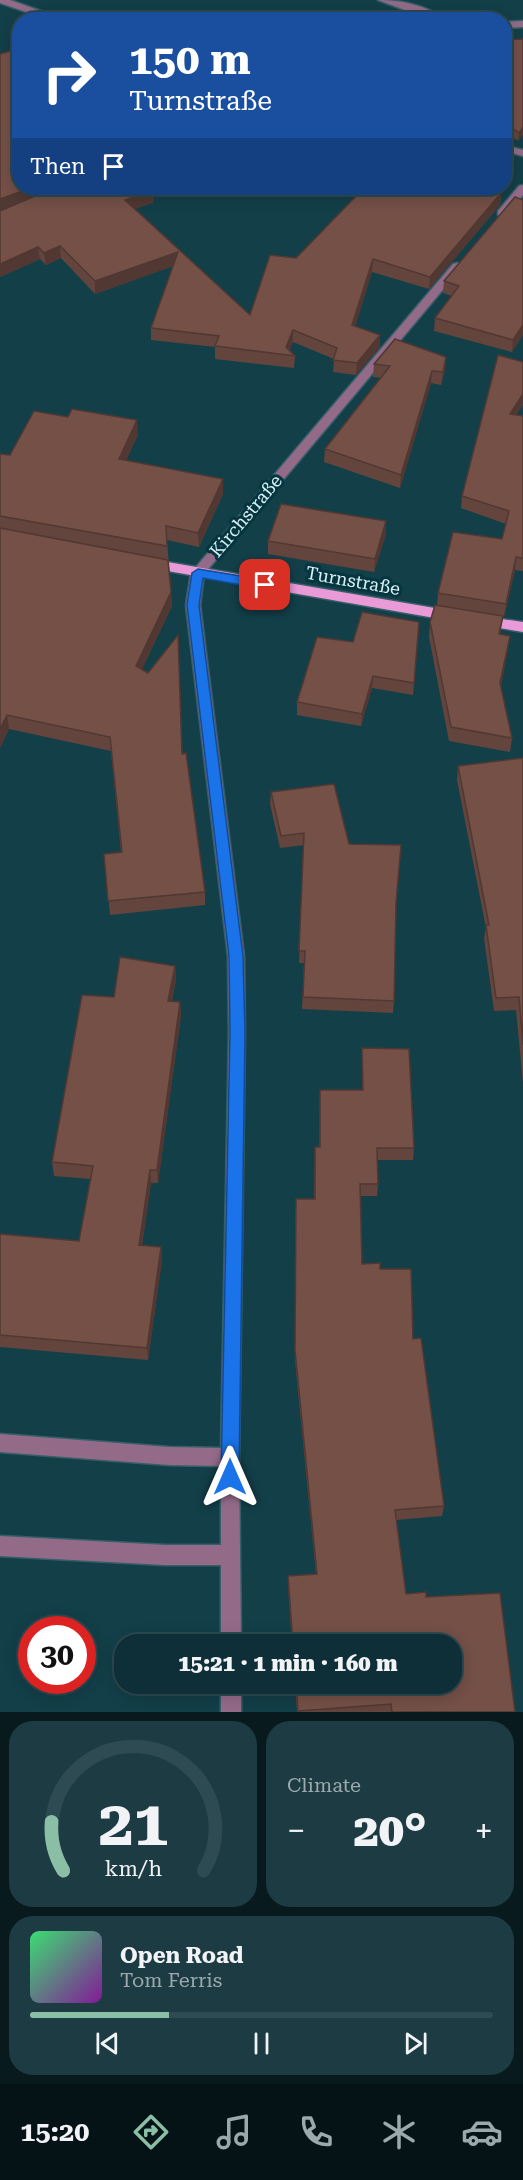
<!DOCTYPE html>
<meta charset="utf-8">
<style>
:root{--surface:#0e2f37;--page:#1c3b42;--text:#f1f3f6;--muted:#9ba9ad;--line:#2e4a52;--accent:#8abfa5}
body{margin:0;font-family:"Roboto Serif",serif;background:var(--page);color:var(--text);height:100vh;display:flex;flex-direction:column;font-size:22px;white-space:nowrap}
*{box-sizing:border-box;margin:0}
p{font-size:20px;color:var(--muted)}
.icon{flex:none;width:33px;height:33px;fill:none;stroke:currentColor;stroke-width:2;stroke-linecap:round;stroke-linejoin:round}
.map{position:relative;height:1712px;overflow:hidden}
.side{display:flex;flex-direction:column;gap:9px;padding:9px;background:#081a1e;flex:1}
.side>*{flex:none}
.banner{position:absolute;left:12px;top:12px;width:500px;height:183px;border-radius:24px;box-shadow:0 3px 15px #0003,0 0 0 2px var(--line);background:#1a4fa0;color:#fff;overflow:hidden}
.speed{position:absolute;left:18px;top:1616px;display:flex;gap:12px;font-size:30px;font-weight:700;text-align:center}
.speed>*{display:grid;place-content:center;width:78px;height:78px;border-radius:50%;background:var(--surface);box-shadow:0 3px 15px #0003,0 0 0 2px var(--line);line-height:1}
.speed .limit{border:9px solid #d22;background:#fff;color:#111}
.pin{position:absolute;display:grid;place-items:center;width:51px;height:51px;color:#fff;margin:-26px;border-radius:12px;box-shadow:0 3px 9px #0006}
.me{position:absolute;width:66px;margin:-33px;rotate:0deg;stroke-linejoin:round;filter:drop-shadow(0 0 4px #0008)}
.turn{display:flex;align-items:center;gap:21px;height:126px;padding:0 18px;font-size:27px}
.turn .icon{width:78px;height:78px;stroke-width:2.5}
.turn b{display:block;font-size:42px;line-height:51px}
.then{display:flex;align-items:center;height:57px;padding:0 18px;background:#0003;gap:12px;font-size:22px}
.big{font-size:45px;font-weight:800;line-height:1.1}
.side .widget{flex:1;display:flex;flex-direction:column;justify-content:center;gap:9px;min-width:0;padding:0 21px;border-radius:24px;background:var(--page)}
.side .dial{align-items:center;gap:0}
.dial svg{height:156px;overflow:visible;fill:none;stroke:var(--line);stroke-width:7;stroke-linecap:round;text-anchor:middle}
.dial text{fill:var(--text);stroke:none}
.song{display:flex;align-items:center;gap:18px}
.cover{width:72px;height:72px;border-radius:9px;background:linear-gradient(135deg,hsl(140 70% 55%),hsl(290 70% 35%))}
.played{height:6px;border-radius:3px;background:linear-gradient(90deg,var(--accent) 30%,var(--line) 30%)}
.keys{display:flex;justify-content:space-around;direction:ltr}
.heat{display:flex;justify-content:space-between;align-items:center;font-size:33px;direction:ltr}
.side .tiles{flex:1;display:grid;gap:9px;grid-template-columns:1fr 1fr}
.widget:last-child{grid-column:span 2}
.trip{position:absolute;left:114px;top:1634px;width:348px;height:60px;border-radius:24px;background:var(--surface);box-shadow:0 3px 15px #0003,0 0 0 2px var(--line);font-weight:800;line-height:60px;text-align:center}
.dock{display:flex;height:96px;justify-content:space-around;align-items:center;background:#061316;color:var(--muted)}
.dock .icon{width:42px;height:42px}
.dock .selected{color:var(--accent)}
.dock b{font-size:27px;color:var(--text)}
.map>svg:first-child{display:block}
</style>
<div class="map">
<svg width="523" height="1712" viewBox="0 0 523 1712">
<rect width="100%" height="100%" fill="#133f49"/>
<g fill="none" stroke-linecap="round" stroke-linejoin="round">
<!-- minor casing -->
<g stroke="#375f68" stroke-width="3">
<g id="minor">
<polygon points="0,0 10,0 66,20 50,20 0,3"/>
<path d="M378,0C398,0 429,5 444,20H432Z"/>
<polygon points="523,21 523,27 504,28 504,22"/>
<polygon points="504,145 523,150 523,156 504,151"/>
<polygon points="523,185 523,195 506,215 498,215 498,211 519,186"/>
<polygon points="457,263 461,264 461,268 204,574 200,605 244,956 245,1032 239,1457 241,1644 221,1644 221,1565 165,1565 0,1556 0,1536 165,1545 221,1545 221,1466 169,1465 0,1452 0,1434 169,1447 221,1448 229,1032 228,956 186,605 191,573 453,264"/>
<rect x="221" y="1683" width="20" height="29"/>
</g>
</g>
<!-- major casing -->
<g stroke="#375f68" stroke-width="3">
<g id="major">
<polygon points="150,559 452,611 459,616 452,621 145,567 143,564 145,561"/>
<polygon points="481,616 523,622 523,632 476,624 474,621"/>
</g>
</g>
<!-- minor -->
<use href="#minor" fill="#936b89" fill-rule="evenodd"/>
<!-- major -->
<use href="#major" fill="#eb9ad8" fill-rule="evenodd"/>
</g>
<!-- wall -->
<g fill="#64453d">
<polygon points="523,39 523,134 518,141 504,131 504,40"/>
<polygon points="0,54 20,188 184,188 154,195 154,202 135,209 250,315 296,258 501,193 500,205 429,289 372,272 355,326 380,335 380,347 356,375 333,372 334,359 293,342 289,351 295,356 294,368 215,359 215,347 151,340 151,328 173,266 95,294 61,258 46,265 40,259 0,277"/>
<polygon points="523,200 523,335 512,352 434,331 435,318 452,296 443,293 444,281"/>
<polygon points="523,362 523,405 516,415 523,416 523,571 515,570 504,617 503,616 500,634 510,636 501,686 512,738 510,752 449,741 429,637 430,622 437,605 438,593 502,539 506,524 461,508 462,496"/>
<polygon points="374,364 445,370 441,385 431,383 400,488 324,462 325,449 381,378 373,377"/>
<polygon points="138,435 126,460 223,479 223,494 199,547 167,540 172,606 142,669 182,754 205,892 205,905 110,915 104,854 121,852 111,751 9,729 0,748 0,454 10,455"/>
<polygon points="386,534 374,572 268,554 268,541"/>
<polygon points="419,622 413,695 372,688 361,726 297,715 297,702 353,642"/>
<polygon points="523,758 523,1083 516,1010 494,1011 484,938 486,928 457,780 458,766"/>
<polygon points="271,792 349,844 396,903 394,1001 393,1013 302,1009 304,963 299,963 304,845 280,848 270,804"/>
<polygon points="175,966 176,980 172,1001 180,1002 181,1016 158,1183 151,1183 142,1246 161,1247 162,1260 148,1360 0,1347 0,1234 79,1241 90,1179 54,1176 52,1162 114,997"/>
<polygon points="362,1048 414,1148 413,1160 377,1160 378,1184 377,1196 361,1196 362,1264 380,1269 413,1339 444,1506 442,1516 396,1520 406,1594 426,1597 515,1712 297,1712 295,1683 452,1683 452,1644 292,1644 288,1586 288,1576 316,1574 295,1361 295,1211 314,1199 315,1147 319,1147 320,1090 362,1090"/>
</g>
<!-- shaded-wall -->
<g fill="#513832">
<polygon points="523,127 523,134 518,141 519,133"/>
<polygon points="31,188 63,188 0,212 0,199"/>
<polygon points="148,188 184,188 154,195 154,202 126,212 125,200"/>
<polygon points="501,193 500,205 429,289 430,277"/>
<polygon points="60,246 61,258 46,265 44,253"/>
<polygon points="38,247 40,259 0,277 0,264"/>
<polygon points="178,252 179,264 95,294 95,281"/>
<polygon points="373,259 372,272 352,337 352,325"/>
<polygon points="523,325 523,335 512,352 513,340"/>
<polygon points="293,330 293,342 288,355 286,347"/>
<polygon points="380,335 380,347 356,375 357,363"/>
<polygon points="446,357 445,370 441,385 443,372"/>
<polygon points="432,371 431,383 400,488 401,475"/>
<polygon points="523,394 523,404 509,427 510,414"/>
<polygon points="137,420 138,435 120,473 119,459"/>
<polygon points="223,479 223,494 199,547 198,533"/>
<polygon points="386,521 386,534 374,572 375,559"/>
<polygon points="516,557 515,570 504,617 506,604"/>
<polygon points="171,592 172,606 137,680 136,666"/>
<polygon points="510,636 508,650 499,697 500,683"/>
<polygon points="373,676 372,688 361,726 362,714"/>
<polygon points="7,715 9,729 0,748 0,729"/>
<polygon points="175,966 176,980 169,1015 168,1001"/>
<polygon points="180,1002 181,1016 158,1183 157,1170"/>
<polygon points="150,1170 151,1183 140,1258 139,1245"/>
<polygon points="161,1247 162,1260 148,1360 147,1348"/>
</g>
<!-- building -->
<g fill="#745047" stroke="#513832" stroke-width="1.5">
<polygon points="523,39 523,127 519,133 504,122 504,40"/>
<polygon points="20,48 20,188 31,188 0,199 0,54"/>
<polygon points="54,188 151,188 154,190 125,200 250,315 270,255 296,258 364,188 482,188 501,193 430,277 373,259 352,325 380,335 357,363 333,360 337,348 293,330 286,347 295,356 215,346 219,336 151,328 178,252 95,281 60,246 44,253 38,247 0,264 0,211"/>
<polygon points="515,197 523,200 523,325 513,340 435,318 459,286 444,281"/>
<polygon points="395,339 446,357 443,372 432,371 401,475 325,449 390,366 374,364"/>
<polygon points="498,355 523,362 523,394 510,414 523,416 523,558 516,557 506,604 438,593 453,532 502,539 509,511 462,496"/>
<polygon points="72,409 137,420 119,459 223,479 198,533 166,526 167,546 0,516 0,454 10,455 34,411 68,417"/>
<polygon points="281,504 386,521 375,559 268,541"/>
<polygon points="0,528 168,560 171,592 136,666 148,673 178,635 182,754 186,753 205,892 108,901 104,854 122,852 110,737 7,715 0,729"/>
<polygon points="435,605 503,616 499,634 510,636 500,683 512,738 451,727 430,622"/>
<polygon points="362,612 419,622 414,683 373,676 362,714 297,702 317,637 353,642"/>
<polygon points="523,758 523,1045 519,997 496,998 486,925 489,925 458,766"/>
<polygon points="334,784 349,844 401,845 396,903 394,1001 303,997 305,951 299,951 304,833 281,836 271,792"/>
<polygon points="120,957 175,966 168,1001 180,1002 157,1170 150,1170 139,1245 161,1247 147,1348 0,1335 0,1234 79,1241 93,1166 52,1162 82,995 114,997"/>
<polygon points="362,1048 409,1049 414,1148 377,1148 378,1184 360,1184 362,1264 380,1263 380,1269 411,1269 413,1339 421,1338 444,1506 395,1510 406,1594 426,1592 426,1597 500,1593 515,1712 392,1712 391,1704 298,1711 296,1683 452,1683 452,1644 293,1644 288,1576 317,1574 295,1350 296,1199 315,1199 315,1147 320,1147 320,1090 363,1090"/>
</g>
<!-- route -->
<polygon fill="#1a73e8" stroke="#114b97" stroke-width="1.5" points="198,569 265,580 271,585 265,589 203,578 199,605 243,956 245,1032 239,1477 236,1483 230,1485 224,1483 221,1477 230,1032 229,956 187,605 192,573"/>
<g text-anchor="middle" stroke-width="6" stroke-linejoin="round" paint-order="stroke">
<!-- street labels -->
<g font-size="18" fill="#daf0f6" stroke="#05353f">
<text transform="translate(246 516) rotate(-50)" y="6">Kirchstraße</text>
<text transform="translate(353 581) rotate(10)" y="6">Turnstraße</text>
</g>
</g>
</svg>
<div class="speed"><div class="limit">30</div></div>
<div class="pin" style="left:265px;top:585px;background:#d93025"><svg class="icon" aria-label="arrive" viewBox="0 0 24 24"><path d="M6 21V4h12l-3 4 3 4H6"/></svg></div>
<svg class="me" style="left:230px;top:1477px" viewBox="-20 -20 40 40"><path d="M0-17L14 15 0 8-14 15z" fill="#1a73e8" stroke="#fff" stroke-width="4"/></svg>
<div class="trip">15:21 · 1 min · 160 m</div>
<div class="banner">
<div class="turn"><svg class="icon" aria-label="right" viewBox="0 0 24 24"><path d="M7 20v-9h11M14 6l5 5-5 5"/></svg><div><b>150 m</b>Turnstraße</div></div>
<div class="then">Then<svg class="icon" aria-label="arrive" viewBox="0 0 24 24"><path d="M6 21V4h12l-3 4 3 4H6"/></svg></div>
</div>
</div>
<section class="side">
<div class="tiles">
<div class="widget dial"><svg viewBox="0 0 100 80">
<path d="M14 69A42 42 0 1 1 86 69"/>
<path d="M14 69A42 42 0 0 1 8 44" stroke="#8abfa5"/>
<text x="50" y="56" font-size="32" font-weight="700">21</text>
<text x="50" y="72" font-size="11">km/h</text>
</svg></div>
<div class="widget"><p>Climate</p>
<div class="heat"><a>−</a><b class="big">20°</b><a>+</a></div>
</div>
<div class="widget">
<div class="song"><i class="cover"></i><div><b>Open Road</b><p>Tom Ferris</p></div></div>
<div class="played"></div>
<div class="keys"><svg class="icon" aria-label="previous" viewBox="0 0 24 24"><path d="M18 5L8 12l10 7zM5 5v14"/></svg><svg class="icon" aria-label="pause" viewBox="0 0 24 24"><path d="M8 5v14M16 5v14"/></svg><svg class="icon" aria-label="next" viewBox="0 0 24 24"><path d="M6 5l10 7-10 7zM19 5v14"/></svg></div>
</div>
</div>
</section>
<nav class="dock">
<b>15:20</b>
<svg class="icon selected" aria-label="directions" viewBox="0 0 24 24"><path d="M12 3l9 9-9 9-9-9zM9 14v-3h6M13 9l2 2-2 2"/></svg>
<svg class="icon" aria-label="music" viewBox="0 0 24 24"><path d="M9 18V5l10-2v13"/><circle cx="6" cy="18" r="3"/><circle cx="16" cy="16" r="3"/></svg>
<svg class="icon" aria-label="phone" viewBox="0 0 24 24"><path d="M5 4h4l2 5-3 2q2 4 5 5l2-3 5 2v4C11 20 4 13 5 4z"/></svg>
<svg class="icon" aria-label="climate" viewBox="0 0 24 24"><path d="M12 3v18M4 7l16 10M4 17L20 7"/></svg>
<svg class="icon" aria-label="car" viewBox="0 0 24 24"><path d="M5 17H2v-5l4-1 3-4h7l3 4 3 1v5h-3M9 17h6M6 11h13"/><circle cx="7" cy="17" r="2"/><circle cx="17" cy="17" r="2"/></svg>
</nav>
